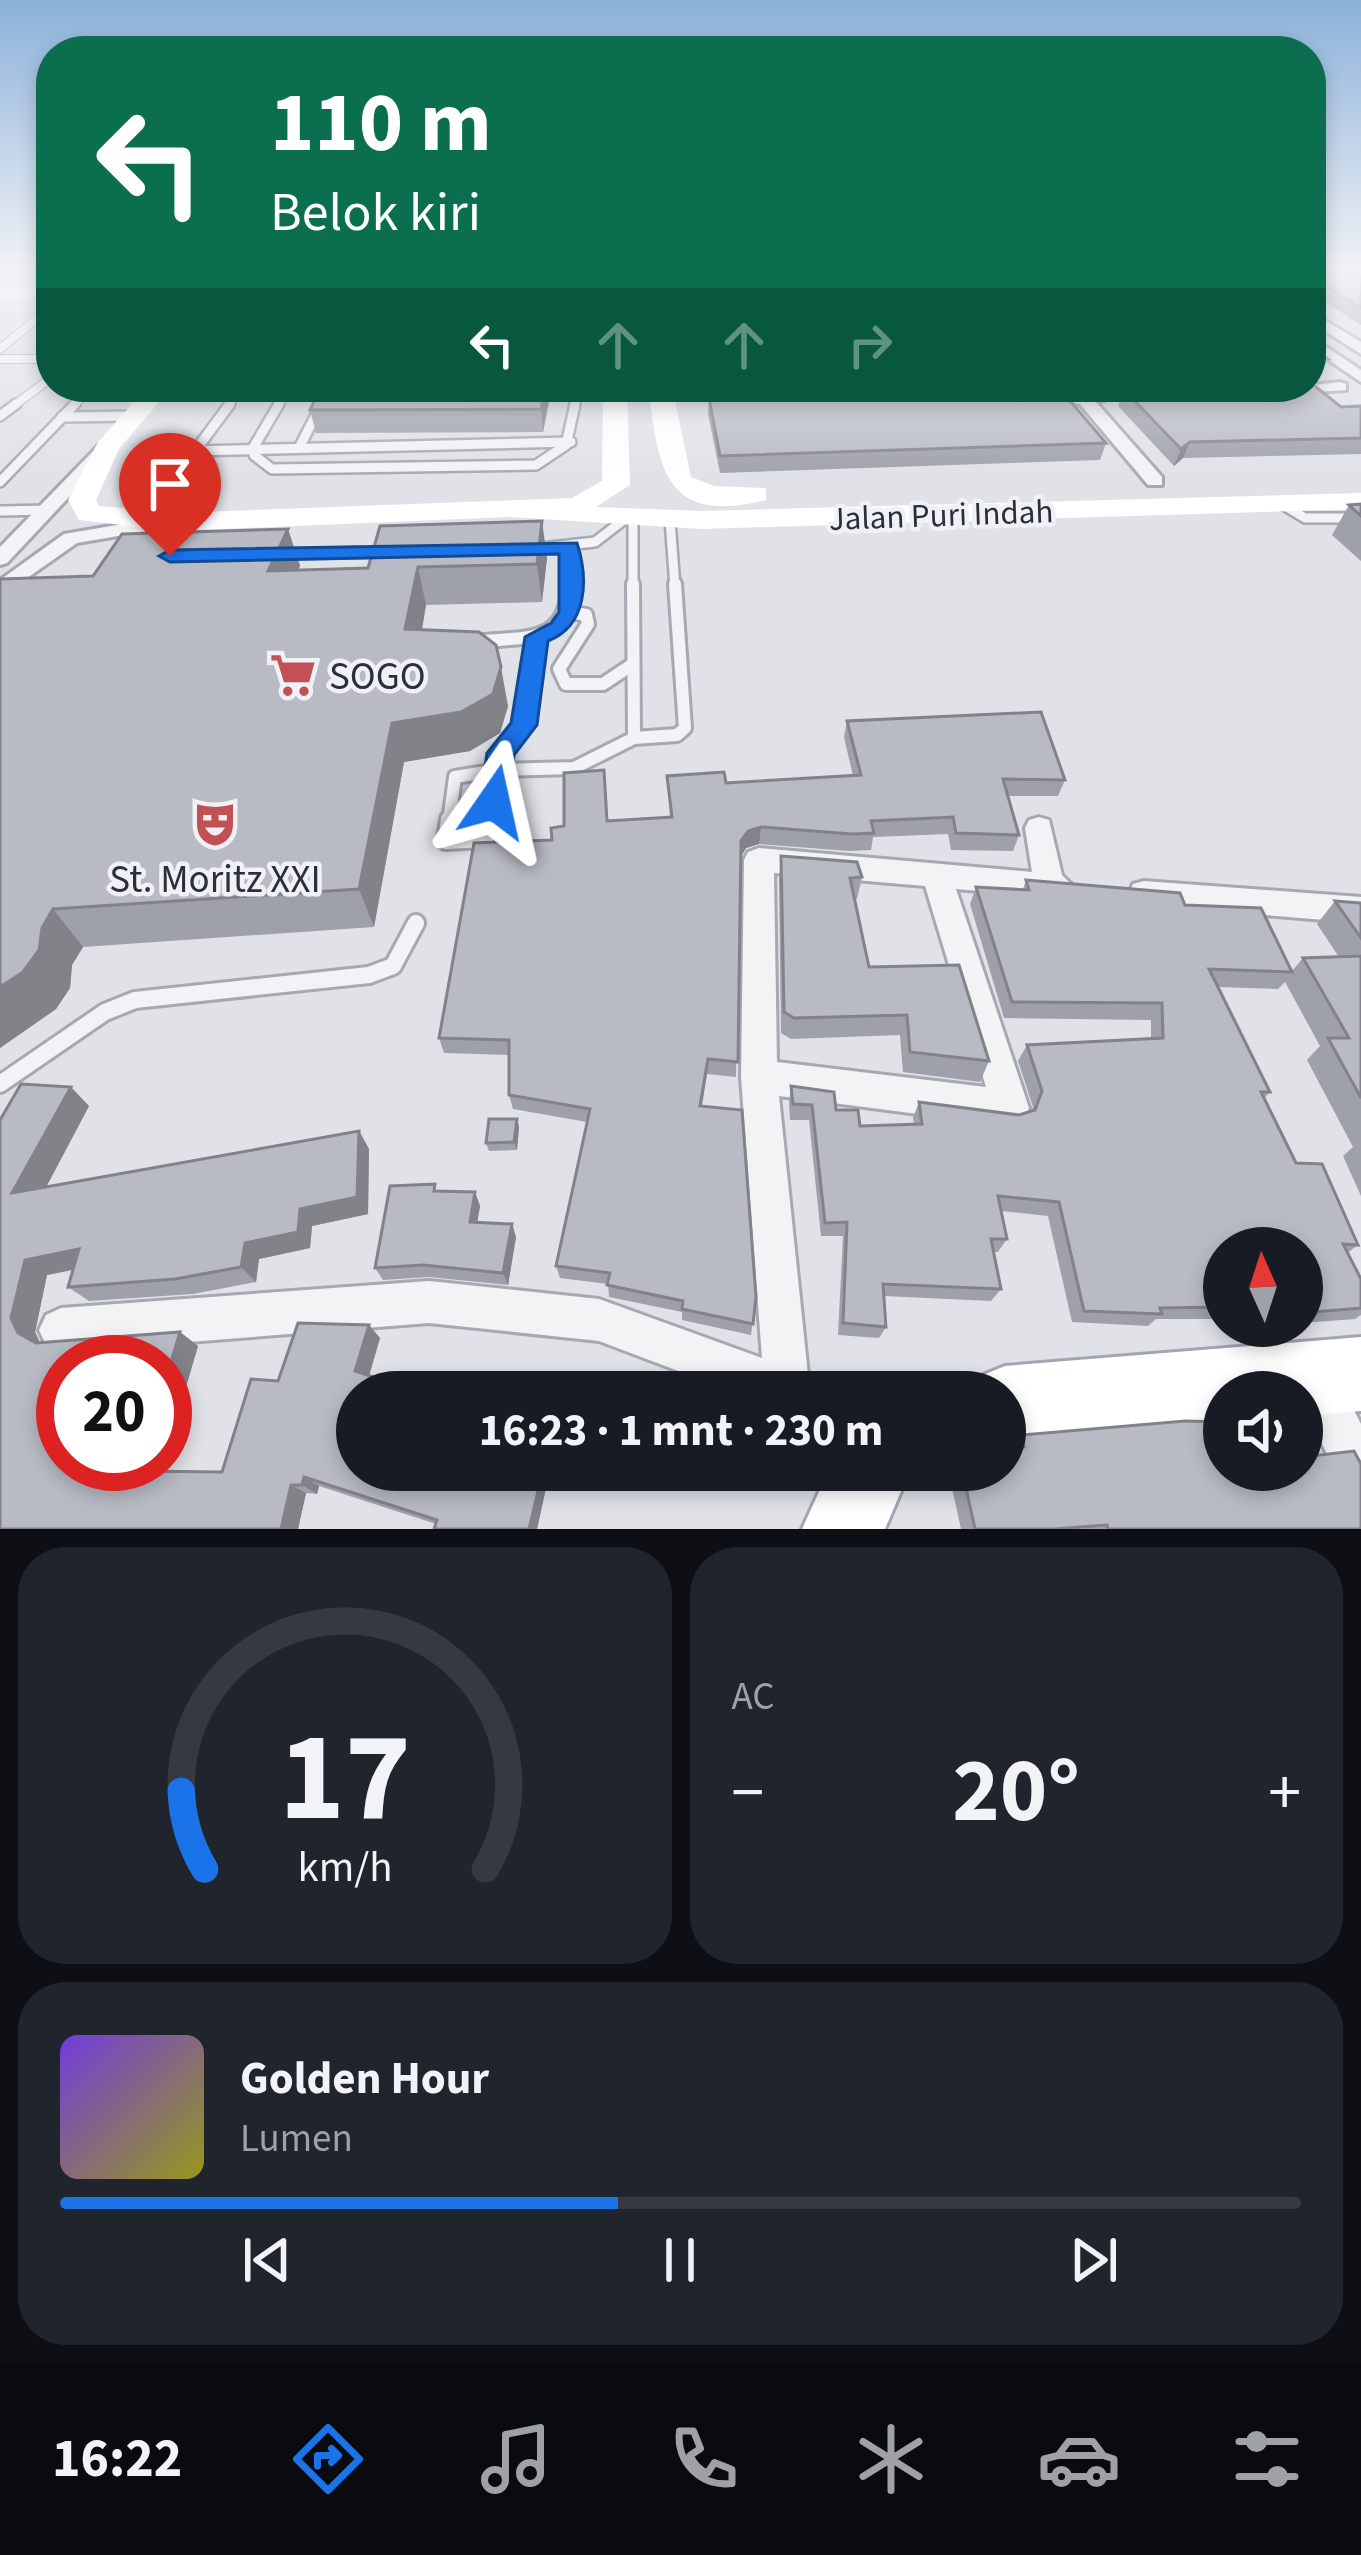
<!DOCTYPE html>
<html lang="id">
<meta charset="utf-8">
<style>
:root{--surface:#171b24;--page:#20242c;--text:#f1f3f6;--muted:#9ea1a6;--line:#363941;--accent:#1a73e8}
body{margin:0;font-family:"Source Sans 3",sans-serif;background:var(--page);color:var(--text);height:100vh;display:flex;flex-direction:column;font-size:45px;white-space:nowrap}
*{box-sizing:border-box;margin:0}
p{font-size:39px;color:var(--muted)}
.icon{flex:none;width:66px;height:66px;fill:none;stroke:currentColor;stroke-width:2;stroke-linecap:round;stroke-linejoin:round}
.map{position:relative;height:1529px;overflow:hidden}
.details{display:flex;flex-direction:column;gap:18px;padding:18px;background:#0d0f14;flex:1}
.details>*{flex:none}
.banner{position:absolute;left:36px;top:36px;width:1290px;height:366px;border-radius:48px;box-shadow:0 6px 18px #0003;background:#0b6e4f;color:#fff;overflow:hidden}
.needle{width:78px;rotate:357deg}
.buttons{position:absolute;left:1203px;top:1227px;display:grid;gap:24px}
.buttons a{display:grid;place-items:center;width:120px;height:120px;border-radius:50%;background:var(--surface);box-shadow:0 6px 18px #0003;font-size:60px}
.speed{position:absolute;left:36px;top:1335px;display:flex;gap:24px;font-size:60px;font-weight:700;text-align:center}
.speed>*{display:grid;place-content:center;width:156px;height:156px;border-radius:50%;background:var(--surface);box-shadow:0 6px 18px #0003;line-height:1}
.speed .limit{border:18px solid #d22;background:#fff;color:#111}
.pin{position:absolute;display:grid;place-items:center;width:102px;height:102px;color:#fff;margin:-123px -51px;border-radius:50% 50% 50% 0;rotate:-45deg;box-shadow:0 0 12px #0007}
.pin .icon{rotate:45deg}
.me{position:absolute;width:132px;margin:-66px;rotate:11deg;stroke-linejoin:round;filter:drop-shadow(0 0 9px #0008)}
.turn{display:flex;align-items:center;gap:42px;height:252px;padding:0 36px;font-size:54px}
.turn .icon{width:156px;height:156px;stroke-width:2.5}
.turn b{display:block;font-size:84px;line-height:102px}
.lanes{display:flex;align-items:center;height:114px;padding:0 36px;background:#0003;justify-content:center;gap:60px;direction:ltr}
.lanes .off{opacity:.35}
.big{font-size:90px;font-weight:700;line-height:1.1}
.details .tile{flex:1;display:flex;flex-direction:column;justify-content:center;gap:18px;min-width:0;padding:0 42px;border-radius:48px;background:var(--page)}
.details .dial{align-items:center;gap:0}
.dial svg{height:312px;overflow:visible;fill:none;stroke:var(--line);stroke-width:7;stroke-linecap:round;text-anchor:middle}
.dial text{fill:var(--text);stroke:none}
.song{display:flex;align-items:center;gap:36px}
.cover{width:144px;height:144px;border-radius:18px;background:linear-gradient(135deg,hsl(260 70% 55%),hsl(60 70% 35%))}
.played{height:12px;border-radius:6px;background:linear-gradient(90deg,var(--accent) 45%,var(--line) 45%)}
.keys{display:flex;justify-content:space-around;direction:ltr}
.heat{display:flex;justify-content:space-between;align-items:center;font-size:66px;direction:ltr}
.details .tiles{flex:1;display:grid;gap:18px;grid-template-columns:1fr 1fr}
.tile:last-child{grid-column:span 2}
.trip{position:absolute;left:336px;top:1371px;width:690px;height:120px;border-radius:60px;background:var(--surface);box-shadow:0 6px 18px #0003;font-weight:700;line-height:120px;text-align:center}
.tab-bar{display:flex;height:192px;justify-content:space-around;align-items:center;background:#090b0e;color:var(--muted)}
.tab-bar .icon{width:84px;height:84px}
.tab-bar .current{color:var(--accent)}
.tab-bar b{font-size:54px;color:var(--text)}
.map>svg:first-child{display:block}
</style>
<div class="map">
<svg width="1361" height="1529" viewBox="0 0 1361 1529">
<rect width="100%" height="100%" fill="#e0e2e8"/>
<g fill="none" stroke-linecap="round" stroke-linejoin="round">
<!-- stream -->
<polyline stroke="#9facc4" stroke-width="4.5" points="9,275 19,268"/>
<!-- service-far3 casing -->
<g stroke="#a6a9b2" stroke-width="10">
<g id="service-far3">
<polyline points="0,349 51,307"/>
<polyline points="0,359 51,359"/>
<polyline points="12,407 51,378"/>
<polyline points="72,407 91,387"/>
<polyline points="227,407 242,387"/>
<polyline points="277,407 289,387"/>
<polyline points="575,407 576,387"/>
</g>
</g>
<!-- service-far2 casing -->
<g stroke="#a6a9b2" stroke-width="14">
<g id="service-far2">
<polyline points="230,404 195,451 571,442"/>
<polyline points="0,416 16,404"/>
<polyline points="62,417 135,416"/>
<polyline points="253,448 279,404"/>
<polyline points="299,448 321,405"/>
<polyline points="254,455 272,469 536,465 566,445 575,404"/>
<polyline points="0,482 75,404"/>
<polyline points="1282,504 1305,518 1361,518"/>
<polyline points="0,511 49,510"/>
<polyline points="633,520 633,587"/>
<polyline points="670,520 675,587"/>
<polyline points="532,549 595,542 625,519"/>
<polyline points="280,554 389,552"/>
<polyline points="569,587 570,548"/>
</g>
</g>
<!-- service-far1 casing -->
<g stroke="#a6a9b2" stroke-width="18">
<g id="service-far1">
<polyline points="633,584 634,738"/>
<polyline points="570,612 586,615 588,624 559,669 566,684 603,684 633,664"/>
<path d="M483,641C531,637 566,642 569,584"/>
<polyline points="498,770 504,745 523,725 536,637"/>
<polyline points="498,770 574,768 634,738 677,735 685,728 675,584"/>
<polyline points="449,822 455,777 498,770"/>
<polyline points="491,822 498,770"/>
</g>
</g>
<!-- service casing -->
<g stroke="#a6a9b2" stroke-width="22">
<g id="service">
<polyline points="449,819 446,841 485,839 492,819"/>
<polyline points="0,1084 105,1012 135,1000 369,975 393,966 416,923"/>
</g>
</g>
<!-- minor casing -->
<g stroke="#a6a9b2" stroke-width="6">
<g id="minor">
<polygon points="1311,312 1361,342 1361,354 1311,322"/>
<polygon points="1311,337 1361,370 1361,382 1311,348"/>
<polygon points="1340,382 1346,384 1346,390 1284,394 1276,389"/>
<polygon points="1027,387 1072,394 1120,387 1118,396 1096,402 1162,477 1162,485 1148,485 1080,404 1047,399"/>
<polygon points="99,445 114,449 7,563 0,565 0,547"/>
<polygon points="164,517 171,519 171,527 77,543 0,597 0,580 64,534"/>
<path d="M1039,817L1049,820L1062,875L1073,886L1069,895L1058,898L956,889L1029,1108L1024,1121L1011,1126L779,1096L808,1375L816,1392H734L599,1341L429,1323L61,1352L46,1345L39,1330L46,1315L61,1308L429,1281L599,1299L762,1358L741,1077L744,860L748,852L759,848L1032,872L1025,828L1029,820ZM774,873L925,886L986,1087L777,1062Z"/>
<polygon points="1144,881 1361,897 1361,923 1144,905 1133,902 1129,893 1133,884"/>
<polygon points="1316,1361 1332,1367 1361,1424 1361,1497 1344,1490 1302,1402 1302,1392 1294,1383 1300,1367"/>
</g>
</g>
<!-- primary casing -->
<g stroke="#a1a6b2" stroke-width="6">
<g id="primary">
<polygon points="1361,1337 1361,1411 1302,1416 1302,1392 1224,1392 1224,1423 1005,1442 1005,1392 972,1392 978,1377 1005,1366"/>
<polygon points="829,1470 910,1470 885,1529 802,1529"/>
</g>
</g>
<!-- service-far3 -->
<use href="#service-far3" stroke="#f3f3f6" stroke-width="8"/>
<!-- service-far2 -->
<use href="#service-far2" stroke="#f3f3f6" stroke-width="9"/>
<!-- service-far1 -->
<use href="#service-far1" stroke="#f3f3f6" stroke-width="12"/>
<!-- service -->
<use href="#service" stroke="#f3f3f6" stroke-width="16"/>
<!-- minor -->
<use href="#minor" fill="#f3f3f6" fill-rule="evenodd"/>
<!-- secondary -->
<g fill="#fff" fill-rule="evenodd">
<polygon points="51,285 51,297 0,298 0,286"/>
<polygon points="147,387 172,387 119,449 96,500 99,506 174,513 572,498 602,481 603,387 627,387 630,485 596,507 702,511 1361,493 1361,509 702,529 509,517 174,531 79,520 68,500 98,442"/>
<path d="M648,387H672L691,477L714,486L766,488V500C662,526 659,466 648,387Z"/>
</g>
<!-- primary -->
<use href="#primary" fill="#fff" fill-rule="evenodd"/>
</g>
<!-- wall -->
<g fill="#9ea1a9">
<polygon points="1311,268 1361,268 1361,325 1311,293"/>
<polygon points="1311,347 1328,359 1320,374 1311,375"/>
<polygon points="321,387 564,387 564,389 552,389 543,432 316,433 310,410"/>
<polygon points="697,387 966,387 966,389 699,393"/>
<polygon points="1124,390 1341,407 1361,406 1361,454 1183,458 1174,466 1118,406"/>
<polygon points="709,398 1106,443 1100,460 720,473 708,414"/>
<polygon points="1361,504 1361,561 1332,535 1349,505"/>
<polygon points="288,529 300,566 298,570 547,558 542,602 426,605 422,630 508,706 500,733 470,751 404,762 374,927 83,947 72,965 70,988 56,1009 0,1048 0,579 93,576"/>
<polygon points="847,721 1065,780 1058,796 1008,796 1019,835 1013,851 951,850 948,834 873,837 871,850 849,851 759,844 746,848 741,856 736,1077 707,1074 702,1106 756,1297 751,1335 682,1320 682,1312 609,1297 608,1284 560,1278 556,1266 587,1122 513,1109 509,1095 509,1055 444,1053 439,1038 552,840 608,821 670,817 667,776 726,783 853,776 844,737"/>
<polygon points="781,856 862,877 857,899 855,899 869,967 989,1061 980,1082 903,1072 900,1035 791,1039 781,1033 779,878"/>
<polygon points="1026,880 1185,905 1292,971 1303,958 1339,957 1317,924 1335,901 1361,903 1361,1196 1343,1156 1353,1147 1307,1060 1320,1046 1285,982 1278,989 1218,987 1270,1092 1264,1098 1296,1163 1358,1245 1347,1253 1361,1279 1361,1315 1355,1319 1302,1323 1302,1248 1224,1248 1224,1319 1156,1319 1148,1326 1072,1322 1048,1216 1001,1211 1007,1239 998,1252 993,1252 1001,1289 991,1301 884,1296 886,1327 879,1338 838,1335 843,1236 821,1236 809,1120 790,1120 789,1102 791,1086 860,1126 914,1124 913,1118 919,1102 1019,1115 1031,1111 1033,1107 1018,1061 1027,1045 1151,1039 1151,1020 1004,1018 970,904 976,887 1023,889"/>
<polygon points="89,1106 46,1187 359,1131 369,1149 368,1214 312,1226 310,1248 259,1259 256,1282 193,1294 89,1301 68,1287 73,1270 47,1275 35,1332 40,1343 180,1332 198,1346 165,1458 165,1362 63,1464 163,1464 161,1471 222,1472 278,1381 369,1325 380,1338 369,1375 357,1470 550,1470 537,1529 434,1529 436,1524 319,1486 317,1494 306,1493 298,1529 0,1529 0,1120"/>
<polygon points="517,1119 519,1127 517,1150 489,1151 486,1143"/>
<polygon points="438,1191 475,1192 480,1206 477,1223 512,1224 516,1237 508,1285 429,1277 383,1280 375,1268"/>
<polygon points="1021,1435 1224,1470 1361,1529 961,1529 948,1470 1005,1470 1006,1446"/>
</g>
<!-- shaded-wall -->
<g fill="#818389">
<polygon points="545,387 551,387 543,432 541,409"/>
<polygon points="1190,442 1183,458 1174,466 1181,449"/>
<polygon points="542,521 547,558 542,602 537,564"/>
<polygon points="288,529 300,566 282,609 268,571"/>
<polygon points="418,567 426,605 415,668 405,629"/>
<polygon points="501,667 508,706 500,733 470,751 404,762 374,927 359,889 392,723"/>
<polygon points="761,827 759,844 746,848 740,858 741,841 748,831"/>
<polygon points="53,909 83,947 72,965 70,988 56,1009 0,1048 0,987"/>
<polygon points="71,1087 89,1106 34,1210 12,1193"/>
<polygon points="517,1119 519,1127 517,1150 514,1142"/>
<polygon points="359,1131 369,1149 368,1214 312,1226 310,1248 259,1259 256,1282 241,1267 245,1243 300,1209"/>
<polygon points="475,1192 480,1206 475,1235 470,1222"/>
<polygon points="512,1224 516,1237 508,1285 503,1273"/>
<polygon points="79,1249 99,1264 47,1275 35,1332 42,1347 18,1333 11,1318 25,1260"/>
<polygon points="369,1325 380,1338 367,1383 355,1371"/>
<polygon points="180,1332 198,1346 165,1458 165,1382"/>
<polygon points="139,1464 163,1464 158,1481 137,1471"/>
<polygon points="543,1470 550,1470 537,1529 529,1529"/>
<polygon points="304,1477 319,1486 317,1494 302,1485"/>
<polygon points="291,1485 306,1493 298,1529 281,1529"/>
</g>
<!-- building -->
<g fill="#b8bbc4" stroke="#818389" stroke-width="3">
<polygon points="1311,268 1361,268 1361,308 1311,277"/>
<polygon points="1311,347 1328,359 1311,360"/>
<polygon points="1311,383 1341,407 1361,406 1361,438 1190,442 1181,449 1124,390 1176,387 1311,387"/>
<polygon points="321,387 545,387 541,409 310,410"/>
<polygon points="1060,389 1106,443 720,456 709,398"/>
<polygon points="1361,504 1361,516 1349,505"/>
<polygon points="542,521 537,564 418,567 405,629 479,632 496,645 501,667 493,694 461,712 392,723 359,889 53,909 42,928 39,950 23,972 0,987 0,579 93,576 122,534 288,529 268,571 368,568 380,526"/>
<polygon points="1041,712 1065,780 1003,779 1019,835 956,833 953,817 871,821 874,833 852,834 761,827 748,831 741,841 738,1062 708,1059 700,1106 742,1110 756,1297 753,1324 682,1309 683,1301 607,1285 610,1273 556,1266 590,1109 509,1095 509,1040 439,1038 474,843 552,840 551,828 564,826 564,773 604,770 607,821 672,817 667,776 724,772 726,783 861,775 847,721"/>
<polygon points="781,856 857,862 862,877 850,878 869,967 959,965 989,1061 910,1052 907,1015 794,1018 784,1012"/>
<polygon points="1026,880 1180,893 1185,905 1261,908 1292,972 1209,969 1270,1092 1261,1092 1296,1163 1322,1164 1358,1245 1343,1244 1361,1279 1361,1308 1302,1313 1302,1248 1224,1248 1224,1307 1160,1308 1162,1314 1084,1311 1059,1202 998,1196 1007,1239 991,1239 1001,1289 883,1284 886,1327 843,1323 847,1222 825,1223 812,1105 793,1104 791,1086 834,1092 836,1110 858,1110 860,1126 922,1124 919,1102 1019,1115 1035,1110 1042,1091 1027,1045 1163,1038 1162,1003 1012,1002 976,887 1029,890"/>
<polygon points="1335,901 1361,903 1361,938"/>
<polygon points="1361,956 1361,1098 1328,1038 1349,1038 1303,958"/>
<polygon points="21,1084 71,1087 12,1193 359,1131 357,1197 300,1209 298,1232 245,1243 241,1267 175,1279 68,1287 79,1249 25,1260 11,1318 18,1333 36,1343 180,1332 165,1382 165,1362 63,1362 63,1464 139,1464 137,1471 222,1472 251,1379 278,1381 298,1323 369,1325 355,1371 419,1392 357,1392 357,1470 543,1470 529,1529 434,1529 437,1520 304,1477 302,1485 291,1485 281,1529 0,1529 0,1120"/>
<polygon points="489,1119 517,1119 514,1142 486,1143"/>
<polygon points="435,1184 434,1191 475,1192 470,1222 512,1224 503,1273 423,1265 375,1268 390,1186"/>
<polygon points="1185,1421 1224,1422 1224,1470 1302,1470 1302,1457 1354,1451 1361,1464 1361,1529 1108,1529 1107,1525 1054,1529 975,1529 962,1470 1005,1470 1005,1449 1024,1447 1021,1435"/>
</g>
<!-- sky -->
<linearGradient id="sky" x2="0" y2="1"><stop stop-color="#8bb1da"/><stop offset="0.56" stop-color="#f1f2f5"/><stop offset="1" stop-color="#f1f2f5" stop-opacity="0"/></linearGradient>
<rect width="1361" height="482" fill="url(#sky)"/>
<!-- route -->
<path fill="#1a73e8" stroke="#114b97" stroke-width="3" d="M577,543C589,580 587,626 548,641L537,725L514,755L508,802L494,812L480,802L487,753L511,723L525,637L551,623L559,612V554L170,562L159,556L170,550Z"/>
<!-- icons -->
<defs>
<g id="supermarket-bare" transform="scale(3.6)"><path d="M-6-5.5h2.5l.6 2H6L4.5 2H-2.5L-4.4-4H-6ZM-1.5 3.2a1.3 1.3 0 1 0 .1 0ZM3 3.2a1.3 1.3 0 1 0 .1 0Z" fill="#c15154" stroke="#f0f1f5" stroke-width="2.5" paint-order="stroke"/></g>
<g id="theatre-bare" transform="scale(3.6)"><path d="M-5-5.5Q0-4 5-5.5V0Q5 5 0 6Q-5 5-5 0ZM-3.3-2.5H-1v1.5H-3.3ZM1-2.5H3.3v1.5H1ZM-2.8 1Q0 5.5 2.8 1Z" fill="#c15154" stroke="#f0f1f5" stroke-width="2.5" paint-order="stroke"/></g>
</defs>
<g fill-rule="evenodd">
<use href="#supermarket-bare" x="293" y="675"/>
<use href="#theatre-bare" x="215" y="824"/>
</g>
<g text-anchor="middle" stroke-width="9" stroke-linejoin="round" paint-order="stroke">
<!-- far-street labels -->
<g font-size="33" fill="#2a2f3e" stroke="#f0f1f5">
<text transform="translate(941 514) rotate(-2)" y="12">Jalan Puri Indah</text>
</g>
<!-- poi labels -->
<g font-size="39" fill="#2a2f3e" stroke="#f0f1f5" text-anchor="start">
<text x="329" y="689">SOGO</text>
<text x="215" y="892" text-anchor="middle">St. Moritz XXI</text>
</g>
</g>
</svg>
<div class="buttons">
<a><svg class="needle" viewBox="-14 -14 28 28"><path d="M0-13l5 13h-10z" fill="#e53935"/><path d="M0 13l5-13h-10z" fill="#9ea1a6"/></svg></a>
<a><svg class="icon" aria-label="sound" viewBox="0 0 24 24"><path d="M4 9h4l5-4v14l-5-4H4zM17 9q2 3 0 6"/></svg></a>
</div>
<div class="speed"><div class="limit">20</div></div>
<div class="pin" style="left:170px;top:556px;background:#d93025"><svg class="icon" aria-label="arrive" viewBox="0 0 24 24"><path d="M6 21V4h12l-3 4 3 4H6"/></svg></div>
<svg class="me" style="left:494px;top:802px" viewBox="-20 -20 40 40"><path d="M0-17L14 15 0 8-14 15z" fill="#1a73e8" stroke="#fff" stroke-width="4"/></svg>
<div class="trip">16:23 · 1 mnt · 230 m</div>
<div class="banner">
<div class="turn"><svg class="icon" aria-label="left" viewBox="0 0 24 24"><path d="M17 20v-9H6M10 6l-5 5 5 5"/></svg><div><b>110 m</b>Belok kiri</div></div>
<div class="lanes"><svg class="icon" aria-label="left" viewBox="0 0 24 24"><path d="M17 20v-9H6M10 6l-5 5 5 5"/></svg><svg class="icon off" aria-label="ahead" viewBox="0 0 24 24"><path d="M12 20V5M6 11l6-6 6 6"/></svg><svg class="icon off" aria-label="ahead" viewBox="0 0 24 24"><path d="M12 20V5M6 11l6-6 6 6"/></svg><svg class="icon off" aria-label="right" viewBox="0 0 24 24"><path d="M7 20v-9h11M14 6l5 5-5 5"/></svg></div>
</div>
</div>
<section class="details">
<div class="tiles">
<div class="tile dial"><svg viewBox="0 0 100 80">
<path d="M14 69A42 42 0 1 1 86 69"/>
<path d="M14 69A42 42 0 0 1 8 49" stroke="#1a73e8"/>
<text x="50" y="56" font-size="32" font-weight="700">17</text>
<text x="50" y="72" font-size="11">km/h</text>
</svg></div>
<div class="tile"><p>AC</p>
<div class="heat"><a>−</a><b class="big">20°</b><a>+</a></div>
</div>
<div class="tile">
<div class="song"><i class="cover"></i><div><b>Golden Hour</b><p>Lumen</p></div></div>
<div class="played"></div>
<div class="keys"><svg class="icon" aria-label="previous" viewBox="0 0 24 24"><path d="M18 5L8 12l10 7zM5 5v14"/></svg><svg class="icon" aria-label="pause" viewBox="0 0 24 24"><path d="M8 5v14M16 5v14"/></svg><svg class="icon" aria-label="next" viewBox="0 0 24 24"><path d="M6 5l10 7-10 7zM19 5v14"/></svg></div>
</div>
</div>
</section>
<nav class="tab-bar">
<b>16:22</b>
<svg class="icon current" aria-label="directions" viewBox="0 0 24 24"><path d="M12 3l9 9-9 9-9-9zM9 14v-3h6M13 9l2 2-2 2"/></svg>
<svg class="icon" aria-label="music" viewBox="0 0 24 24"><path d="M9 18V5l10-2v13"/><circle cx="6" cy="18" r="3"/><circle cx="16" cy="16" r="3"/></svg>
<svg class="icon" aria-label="phone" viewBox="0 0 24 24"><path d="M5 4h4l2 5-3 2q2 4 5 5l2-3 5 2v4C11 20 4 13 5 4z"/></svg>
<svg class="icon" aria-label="climate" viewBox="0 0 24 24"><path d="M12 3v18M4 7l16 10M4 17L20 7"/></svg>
<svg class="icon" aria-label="car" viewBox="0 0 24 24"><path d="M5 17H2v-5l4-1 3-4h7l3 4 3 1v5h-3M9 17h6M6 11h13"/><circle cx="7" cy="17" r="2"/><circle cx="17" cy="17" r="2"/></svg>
<svg class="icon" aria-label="filters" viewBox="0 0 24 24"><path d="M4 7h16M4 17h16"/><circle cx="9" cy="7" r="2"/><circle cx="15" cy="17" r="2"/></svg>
</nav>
